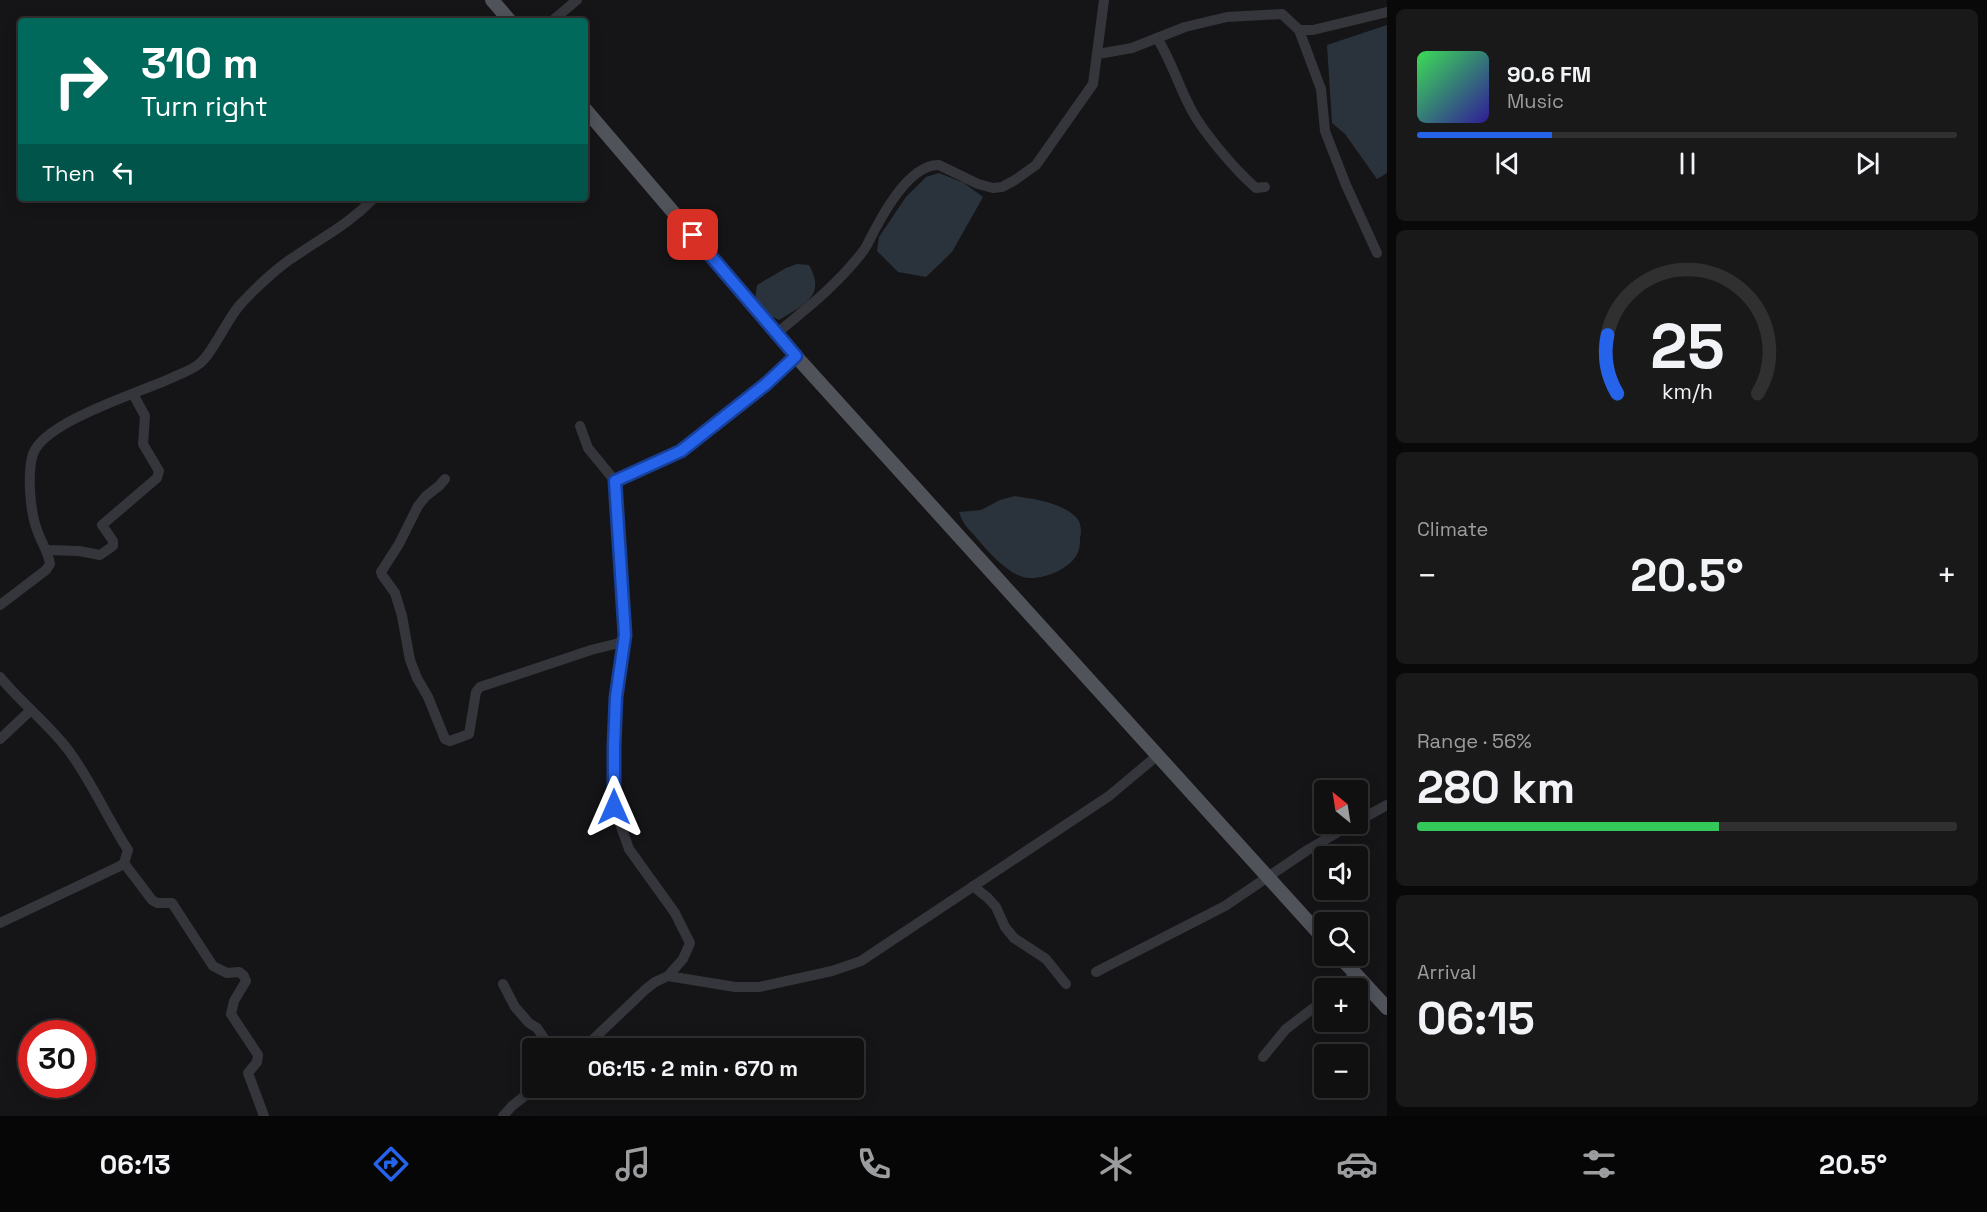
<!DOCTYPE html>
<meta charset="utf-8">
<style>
:root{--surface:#101011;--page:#19191a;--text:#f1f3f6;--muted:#9c9d9f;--line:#303031;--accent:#2563eb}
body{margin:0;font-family:"Space Grotesk",sans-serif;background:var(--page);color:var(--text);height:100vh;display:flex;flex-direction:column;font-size:22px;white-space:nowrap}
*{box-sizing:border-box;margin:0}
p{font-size:20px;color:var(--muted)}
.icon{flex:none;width:33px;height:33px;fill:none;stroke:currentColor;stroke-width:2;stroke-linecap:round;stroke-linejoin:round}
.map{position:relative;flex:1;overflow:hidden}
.drawer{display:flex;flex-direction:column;gap:9px;padding:9px;background:#090909;width:600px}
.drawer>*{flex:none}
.top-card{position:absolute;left:18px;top:18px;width:570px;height:183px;border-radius:6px;box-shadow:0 3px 15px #0003,0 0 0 2px var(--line);background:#00695c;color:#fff;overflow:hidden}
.needle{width:39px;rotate:330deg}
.buttons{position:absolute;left:1314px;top:780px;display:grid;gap:12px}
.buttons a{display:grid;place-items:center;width:54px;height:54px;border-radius:6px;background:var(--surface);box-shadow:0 3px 15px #0003,0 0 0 2px var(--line);font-size:30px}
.speed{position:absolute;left:18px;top:1020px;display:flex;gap:12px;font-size:30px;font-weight:700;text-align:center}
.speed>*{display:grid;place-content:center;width:78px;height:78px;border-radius:50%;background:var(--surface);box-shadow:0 3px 15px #0003,0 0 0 2px var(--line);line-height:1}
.speed .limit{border:9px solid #d22;background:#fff;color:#111}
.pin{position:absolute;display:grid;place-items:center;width:51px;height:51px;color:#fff;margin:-26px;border-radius:12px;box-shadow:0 3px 9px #0006}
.me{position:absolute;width:66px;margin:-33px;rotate:0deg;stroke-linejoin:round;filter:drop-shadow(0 0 4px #0008)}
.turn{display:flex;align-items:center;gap:21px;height:126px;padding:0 24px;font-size:27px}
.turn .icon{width:78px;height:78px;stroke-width:2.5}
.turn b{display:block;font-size:42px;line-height:51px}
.then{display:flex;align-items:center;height:57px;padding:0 24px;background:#0003;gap:12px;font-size:22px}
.big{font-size:45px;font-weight:700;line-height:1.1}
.drawer .card{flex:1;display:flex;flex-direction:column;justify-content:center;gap:9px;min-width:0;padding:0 21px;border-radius:9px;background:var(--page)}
.drawer .dial{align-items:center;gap:0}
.dial svg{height:156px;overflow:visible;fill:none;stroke:var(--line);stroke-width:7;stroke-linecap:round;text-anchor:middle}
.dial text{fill:var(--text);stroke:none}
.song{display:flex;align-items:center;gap:18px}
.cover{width:72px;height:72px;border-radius:9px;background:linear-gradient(135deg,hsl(130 70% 55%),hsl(250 70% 35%))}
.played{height:6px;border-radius:3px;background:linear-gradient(90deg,var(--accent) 25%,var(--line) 25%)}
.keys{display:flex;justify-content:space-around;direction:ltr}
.heat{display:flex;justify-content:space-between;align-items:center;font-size:33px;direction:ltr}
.charge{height:9px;border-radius:4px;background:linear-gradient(90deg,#34c759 56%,var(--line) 0)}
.trip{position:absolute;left:522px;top:1038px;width:342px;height:60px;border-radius:6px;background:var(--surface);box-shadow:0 3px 15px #0003,0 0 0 2px var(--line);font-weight:700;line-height:60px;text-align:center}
.dock{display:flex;height:96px;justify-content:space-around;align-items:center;background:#060607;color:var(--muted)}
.dock .icon{width:42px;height:42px}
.dock .current{color:var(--accent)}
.dock b{font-size:27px;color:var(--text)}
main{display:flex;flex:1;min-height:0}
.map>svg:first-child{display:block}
</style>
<main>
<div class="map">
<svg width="1387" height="1116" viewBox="0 0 1387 1116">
<rect width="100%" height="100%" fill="#151517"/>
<!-- water -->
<g fill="#2a333b">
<polygon points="1387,25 1387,173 1377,179 1345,134 1332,123 1327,45"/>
<polygon points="939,173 964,183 983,197 952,252 926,277 898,272 877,251 879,237 906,197 926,177"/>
<path d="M797,264L809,265C827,296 803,305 779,320L771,316L755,300L757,285L786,268Z"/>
<path d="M1015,496C1035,499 1060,502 1076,517C1081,522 1082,531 1080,538C1080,542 1080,548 1078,552C1072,569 1039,582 1023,577C1008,573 990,554 980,542C970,529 965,529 959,512L981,510L1000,500Z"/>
</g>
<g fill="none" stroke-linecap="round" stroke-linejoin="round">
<!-- minor -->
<g stroke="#35363c" stroke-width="10">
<polyline points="552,21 577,0"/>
<polyline points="1299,30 1321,89 1325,131 1346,185 1377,253"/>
<path d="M1157,38C1172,62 1177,82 1189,105C1200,129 1236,171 1256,188L1265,187"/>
<polyline points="1098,54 1132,48 1185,27 1227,17 1282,14 1299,30 1313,30 1387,12"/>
<path d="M777,333C801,313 828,292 849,268C855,261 864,252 868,243C880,219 908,164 939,165L978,184L993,188L1002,187L1015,180L1036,165L1093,84L1104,0"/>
<polyline points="580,426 588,448 615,481 625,635 616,697 614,746 614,807 629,849 675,913 690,943 683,959 668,976"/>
<polyline points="445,479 439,486 426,496 418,506 399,544 381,572 382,575 395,593 402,616 410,660 417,678 428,697 445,739 450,741 469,734 476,692 480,687 591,650 623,642"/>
<polyline points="615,481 681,451 766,384 797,356"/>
<polyline points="47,550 79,551 100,555 113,546 113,541 102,525 157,478 159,471 143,444 145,416 133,394"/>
<path d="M0,605L46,570L50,564C48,551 41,542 37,530C30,511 27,473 33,454C45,420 146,391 178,375C185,372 193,369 199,364C212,355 227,319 240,305C251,292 279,266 294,257C324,236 348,225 374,198"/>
<path d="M0,677C22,704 49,724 69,751C92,782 107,818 128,850L124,863L120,866L0,923"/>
<polyline points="0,739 31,710"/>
<polyline points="1358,821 1387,805"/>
<polyline points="124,863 152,900 157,903 172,903 213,966 227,973 239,972 244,976 246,981 234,1001 231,1014 258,1055 257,1062 248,1073 264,1116"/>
<polyline points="973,886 988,898 996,907 1005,927 1014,938 1046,959 1066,984"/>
<polyline points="1096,972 1225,906 1309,849 1352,824"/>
<polyline points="503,984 515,1007 529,1023 537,1028 551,1048"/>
<polyline points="1338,988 1356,974"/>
<polyline points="584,1048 646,989 655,982 668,976 735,987 759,987 832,971 861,961 1109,796 1158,755"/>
<polyline points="1263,1057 1286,1029 1324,1000"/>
<polyline points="503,1116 512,1106 535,1088"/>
</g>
<!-- major -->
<g stroke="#51535b" stroke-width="14">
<polyline points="492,0 510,21"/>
<polyline points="585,109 802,363 1324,939"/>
<polyline points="1339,956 1387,1008"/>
</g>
</g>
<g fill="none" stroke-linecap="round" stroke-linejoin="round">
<!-- route casing -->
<g stroke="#184099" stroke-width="15">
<polyline id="route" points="614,807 614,746 616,697 625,635 615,481 681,451 766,384 796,356 693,235"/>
</g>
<!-- route -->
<use href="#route" stroke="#2563eb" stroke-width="10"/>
</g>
</svg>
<div class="buttons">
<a><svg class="needle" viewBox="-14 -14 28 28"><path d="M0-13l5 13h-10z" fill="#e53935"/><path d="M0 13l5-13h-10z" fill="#9c9d9f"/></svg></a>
<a><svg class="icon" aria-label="sound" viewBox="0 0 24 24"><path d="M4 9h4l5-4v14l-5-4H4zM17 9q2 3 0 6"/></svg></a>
<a><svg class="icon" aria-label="search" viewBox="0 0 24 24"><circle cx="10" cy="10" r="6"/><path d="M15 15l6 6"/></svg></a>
<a>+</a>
<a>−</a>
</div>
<div class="speed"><div class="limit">30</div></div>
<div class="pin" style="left:693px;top:235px;background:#d93025"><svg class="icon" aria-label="arrive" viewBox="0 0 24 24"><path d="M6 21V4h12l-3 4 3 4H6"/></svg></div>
<svg class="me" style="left:614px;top:807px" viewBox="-20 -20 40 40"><path d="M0-17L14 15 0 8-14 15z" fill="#2563eb" stroke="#fff" stroke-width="4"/></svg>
<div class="trip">06:15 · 2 min · 670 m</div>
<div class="top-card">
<div class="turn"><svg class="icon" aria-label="right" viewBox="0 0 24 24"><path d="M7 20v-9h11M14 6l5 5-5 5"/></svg><div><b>310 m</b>Turn right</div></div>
<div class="then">Then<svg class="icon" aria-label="left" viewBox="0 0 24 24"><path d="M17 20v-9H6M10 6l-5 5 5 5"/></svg></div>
</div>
</div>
<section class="drawer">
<div class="card">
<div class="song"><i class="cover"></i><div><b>90.6 FM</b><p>Music</p></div></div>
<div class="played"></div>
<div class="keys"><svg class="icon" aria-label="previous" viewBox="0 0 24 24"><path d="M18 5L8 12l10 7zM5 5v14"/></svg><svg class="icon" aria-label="pause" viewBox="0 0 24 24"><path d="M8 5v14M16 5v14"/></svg><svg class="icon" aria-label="next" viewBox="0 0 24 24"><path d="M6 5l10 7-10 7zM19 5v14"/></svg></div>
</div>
<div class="card dial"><svg viewBox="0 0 100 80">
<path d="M14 69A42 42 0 1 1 86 69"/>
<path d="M14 69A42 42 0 0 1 9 39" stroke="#2563eb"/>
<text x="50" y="56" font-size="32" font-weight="700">25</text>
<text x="50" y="72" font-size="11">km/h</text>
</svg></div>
<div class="card"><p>Climate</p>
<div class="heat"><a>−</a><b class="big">20.5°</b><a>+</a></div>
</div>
<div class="card"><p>Range · 56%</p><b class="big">280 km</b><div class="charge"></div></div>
<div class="card"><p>Arrival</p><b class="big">06:15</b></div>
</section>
</main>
<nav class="dock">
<b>06:13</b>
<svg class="icon current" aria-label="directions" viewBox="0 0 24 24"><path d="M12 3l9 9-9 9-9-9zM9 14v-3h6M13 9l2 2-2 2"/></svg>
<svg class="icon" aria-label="music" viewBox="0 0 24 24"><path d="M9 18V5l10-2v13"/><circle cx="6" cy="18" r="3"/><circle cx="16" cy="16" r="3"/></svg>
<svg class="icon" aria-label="phone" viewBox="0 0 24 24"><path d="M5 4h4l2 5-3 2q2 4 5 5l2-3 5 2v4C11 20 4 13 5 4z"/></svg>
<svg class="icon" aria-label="climate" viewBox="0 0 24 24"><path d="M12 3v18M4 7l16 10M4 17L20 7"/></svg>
<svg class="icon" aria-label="car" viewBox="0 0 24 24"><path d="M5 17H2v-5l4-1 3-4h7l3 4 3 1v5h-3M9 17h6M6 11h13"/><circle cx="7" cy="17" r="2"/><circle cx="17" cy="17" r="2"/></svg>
<svg class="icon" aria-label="filters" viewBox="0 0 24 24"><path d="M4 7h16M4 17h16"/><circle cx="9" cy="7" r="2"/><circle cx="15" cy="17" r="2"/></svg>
<b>20.5°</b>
</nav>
